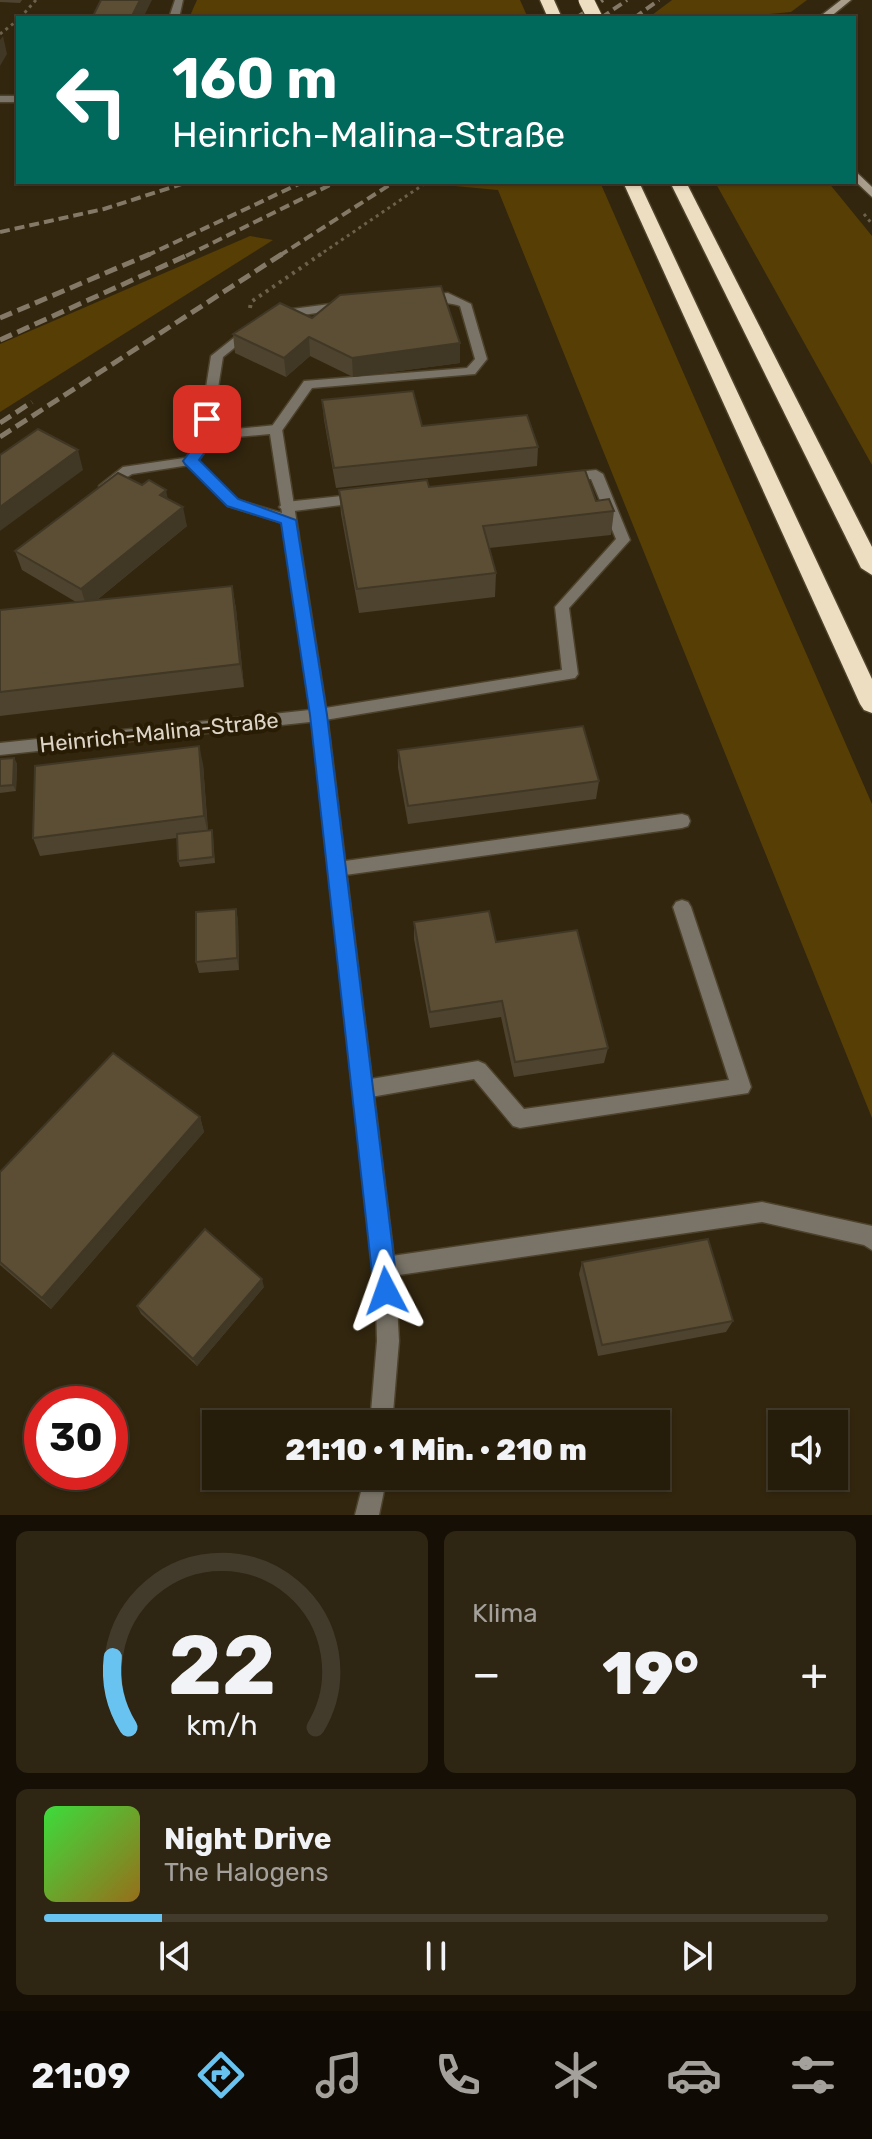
<!DOCTYPE html>
<html lang="de">
<meta charset="utf-8">
<style>
:root{--surface:#261c0a;--page:#2e2513;--text:#f1f3f6;--muted:#a4a19c;--line:#423a2b;--accent:#69c3f1}
body{margin:0;font-family:Rubik,sans-serif;background:var(--page);color:var(--text);height:100vh;display:flex;flex-direction:column;font-size:30px;white-space:nowrap}
*{box-sizing:border-box;margin:0}
p{font-size:26px;color:var(--muted)}
.icon{flex:none;width:44px;height:44px;fill:none;stroke:currentColor;stroke-width:2;stroke-linecap:round;stroke-linejoin:round}
.map{position:relative;height:1515px;overflow:hidden}
.sheet{display:flex;flex-direction:column;gap:16px;padding:16px;background:#150f06;flex:1}
.sheet>*{flex:none}
.guide{position:absolute;left:16px;top:16px;width:840px;height:168px;border-radius:0px;box-shadow:0 2px 6px #0004,0 0 0 2px var(--line);background:#00695c;color:#fff;overflow:hidden}
.buttons{position:absolute;left:768px;top:1410px;display:grid;gap:16px}
.buttons a{display:grid;place-items:center;width:80px;height:80px;border-radius:0px;background:var(--surface);box-shadow:0 2px 6px #0004,0 0 0 2px var(--line);font-size:40px}
.speed{position:absolute;left:24px;top:1386px;display:flex;gap:16px;font-size:40px;font-weight:700;text-align:center}
.speed>*{display:grid;place-content:center;width:104px;height:104px;border-radius:50%;background:var(--surface);box-shadow:0 2px 6px #0004,0 0 0 2px var(--line);line-height:1}
.speed .limit{border:12px solid #d22;background:#fff;color:#111}
.pin{position:absolute;display:grid;place-items:center;width:68px;height:68px;color:#fff;margin:-34px;border-radius:16px;box-shadow:0 4px 12px #0006}
.me{position:absolute;width:88px;margin:-44px;rotate:356deg;stroke-linejoin:round;filter:drop-shadow(0 0 6px #0008)}
.turn{display:flex;align-items:center;gap:28px;height:168px;padding:0 24px;font-size:36px}
.turn .icon{width:104px;height:104px;stroke-width:2.5}
.turn b{display:block;font-size:56px;line-height:68px}
.big{font-size:60px;font-weight:800;line-height:1.1}
.sheet .card{flex:1;display:flex;flex-direction:column;justify-content:center;gap:12px;min-width:0;padding:0 28px;border-radius:12px;background:var(--page)}
.sheet .dial{align-items:center;gap:0}
.dial svg{height:208px;overflow:visible;fill:none;stroke:var(--line);stroke-width:7;stroke-linecap:round;text-anchor:middle}
.dial text{fill:var(--text);stroke:none}
.song{display:flex;align-items:center;gap:24px}
.cover{width:96px;height:96px;border-radius:12px;background:linear-gradient(135deg,hsl(120 70% 55%),hsl(40 70% 35%))}
.played{height:8px;border-radius:4px;background:linear-gradient(90deg,var(--accent) 15%,var(--line) 15%)}
.keys{display:flex;justify-content:space-around;direction:ltr}
.heat{display:flex;justify-content:space-between;align-items:center;font-size:44px;direction:ltr}
.sheet .tiles{flex:1;display:grid;gap:16px;grid-template-columns:1fr 1fr}
.card:last-child{grid-column:span 2}
.trip{position:absolute;left:202px;top:1410px;width:468px;height:80px;border-radius:0px;background:var(--surface);box-shadow:0 2px 6px #0004,0 0 0 2px var(--line);font-weight:800;line-height:80px;text-align:center}
.menu{display:flex;height:128px;justify-content:space-around;align-items:center;background:#0f0b04;color:var(--muted)}
.menu .icon{width:56px;height:56px}
.menu .selected{color:var(--accent)}
.menu b{font-size:36px;color:var(--text)}
.map>svg:first-child{display:block}
</style>
<div class="map">
<svg width="872" height="1515" viewBox="0 0 872 1515">
<rect width="100%" height="100%" fill="#32260e"/>
<!-- green -->
<g fill="#573e05">
<polygon points="197,0 520,0 528,18 189,18"/>
<polygon points="672,0 807,0 791,12 728,18 648,18"/>
<polygon points="411,182 600,182 872,804 872,1118 498,190"/>
<polygon points="715,182 828,182 872,236 872,465"/>
<polygon points="250,236 273,240 0,412 0,344"/>
</g>
<g fill="none" stroke-linecap="round" stroke-linejoin="round">
<!-- lane casing -->
<g stroke="#4d422b" stroke-width="3">
<g id="lane">
<path d="M448,293L471,304L487,359L475,374L312,388L281,432H271L270,429L304,381L467,368L475,359L460,306C444,300 427,305 418,299L424,295Z"/>
<polygon points="345,302 349,304 349,308 277,319 271,315 277,311"/>
<polygon points="250,325 256,329 254,332 223,357 213,419 216,435 210,439 205,438 201,419 211,356"/>
<polygon points="191,457 198,461 196,464 132,474 106,490 99,486 123,467"/>
<polygon points="596,470 603,474 630,540 569,608 578,674 575,678 319,721 0,755 0,743 319,709 562,670 555,607 616,539 591,479 566,481 559,477 566,473"/>
<polygon points="360,494 365,496 365,502 286,512 279,507 286,502"/>
<polygon points="682,814 688,816 690,821 688,826 682,828 338,876 332,874 329,869 332,864 338,862"/>
<polygon points="682,900 688,902 691,907 751,1087 748,1093 520,1128 513,1126 474,1079 365,1098 358,1095 355,1089 358,1083 365,1080 478,1061 485,1064 524,1109 729,1080 673,907 676,902"/>
<polygon points="762,1202 872,1226 872,1250 864,1245 762,1222 385,1277 378,1274 375,1267 378,1260 385,1257"/>
</g>
</g>
<!-- street casing -->
<g stroke="#4d422b" stroke-width="3">
<g id="street">
<polygon points="175,0 183,0 179,18 169,18"/>
<rect x="0" y="96" width="18" height="6"/>
<path d="M276,425L282,429L327,715L395,1267L399,1341L392,1424H370L377,1341L375,1267L311,715L283,523L228,506L184,461L205,432ZM270,434L282,513L238,500L198,461L214,439Z"/>
<polygon points="365,1476 387,1476 379,1515 355,1515"/>
</g>
</g>
<!-- secondary casing -->
<g stroke="#4d422b" stroke-width="3">
<g id="secondary">
<polygon points="841,0 851,0 829,18 818,18"/>
<polygon points="854,170 872,187 872,197 854,180"/>
</g>
</g>
<!-- highway casing -->
<g stroke="#4d422b" stroke-width="3">
<g id="highway">
<polygon points="540,0 554,0 562,18 548,18"/>
<polygon points="623,182 639,182 872,679 872,713 864,710 860,704"/>
<polygon points="670,182 686,182 872,547 872,575 861,568"/>
</g>
</g>
<!-- path-far1 -->
<g stroke="#6c614c" stroke-width="3" stroke-dasharray="3 4" stroke-linecap="butt">
<polyline points="20,18 36,0"/>
<polyline points="0,34 18,20"/>
<polyline points="864,214 872,224"/>
<polyline points="318,256 427,182"/>
</g>
<!-- path -->
<polyline stroke="#6c614c" stroke-width="4" stroke-dasharray="3 5" stroke-linecap="butt" points="250,308 251,302 321,254"/>
<!-- lane -->
<use href="#lane" fill="#7a7468" fill-rule="evenodd"/>
<!-- street -->
<use href="#street" fill="#7a7468" fill-rule="evenodd"/>
<!-- secondary -->
<use href="#secondary" fill="#a99e8c" fill-rule="evenodd"/>
<!-- highway -->
<use href="#highway" fill="#eedec1" fill-rule="evenodd"/>
<!-- rail-far1 -->
<g stroke="#837966" stroke-width="4" stroke-dasharray="10 5" stroke-linecap="butt">
<polyline points="576,18 603,0"/>
<polyline points="601,18 627,0"/>
<polyline points="634,18 659,0"/>
<polyline points="0,232 104,209 188,182"/>
<polyline points="146,256 303,182"/>
<polyline points="186,256 336,182"/>
<polyline points="279,256 394,182"/>
</g>
<!-- rail -->
<g stroke="#837966" stroke-width="5" stroke-dasharray="13 6" stroke-linecap="butt">
<polyline points="0,318 150,254"/>
<polyline points="0,340 190,254"/>
<polyline points="0,423 32,402"/>
<polyline points="0,437 282,254"/>
</g>
<!-- highway-bridge casing -->
<g stroke="#4d422b" stroke-width="17" stroke-linecap="butt">
<polyline id="highway-bridge" points="586,0 595,18"/>
</g>
<!-- highway-bridge -->
<use href="#highway-bridge" stroke="#eedec1" stroke-width="15"/>
</g>
<!-- wall -->
<g fill="#4e432e">
<polygon points="0,0 22,0 20,3 0,2"/>
<polygon points="312,318 460,363 353,377 310,356 286,377 235,353 233,334"/>
<polygon points="322,400 422,426 538,447 537,466 336,488 324,420"/>
<polygon points="429,487 596,501 614,511 611,535 489,548 496,573 495,597 359,613 341,514 339,490"/>
<polygon points="168,499 187,526 97,600 232,586 236,609 244,687 0,716 0,610 76,602 22,570 15,551"/>
<polygon points="398,750 599,781 596,799 408,824 398,768"/>
<polygon points="14,758 17,764 16,791 0,793 0,759"/>
<polygon points="203,764 208,830 213,836 215,863 180,867 178,861 177,838 40,856 33,838"/>
<polygon points="236,909 238,921 239,970 199,973 196,962"/>
<polygon points="414,922 496,942 608,1048 604,1063 514,1077 501,1017 430,1028 414,939"/>
<polygon points="200,1117 204,1132 51,1309 0,1265 0,1172"/>
<polygon points="582,1262 733,1321 726,1332 598,1356 579,1274"/>
<polygon points="264,1287 197,1366 141,1314 137,1306"/>
</g>
<!-- shaded-wall -->
<g fill="#403725">
<polygon points="140,0 152,0 143,18 131,18"/>
<polygon points="3,36 7,54 0,66 0,40"/>
<polygon points="309,337 310,356 286,377 284,358"/>
<polygon points="460,343 460,363 353,377 352,358"/>
<polygon points="78,450 83,470 0,531 0,507"/>
<polygon points="166,490 170,509 160,495"/>
<polygon points="183,507 187,526 87,608 81,589"/>
<polygon points="232,586 236,609 244,687 240,664"/>
<polygon points="199,746 203,764 208,834 204,816"/>
<polygon points="14,758 17,764 16,791 13,785"/>
<polygon points="236,909 238,921 239,970 237,958"/>
<polygon points="200,1117 204,1132 51,1309 42,1298"/>
<polygon points="262,1279 264,1287 197,1366 193,1359"/>
</g>
<!-- building -->
<g fill="#5b4e35" stroke="#403725" stroke-width="2">
<polygon points="101,0 140,0 131,18 92,18"/>
<polygon points="441,286 460,343 352,358 309,337 284,358 233,334 280,303 312,318 340,295"/>
<polygon points="413,391 422,426 527,415 538,447 334,468 322,400"/>
<polygon points="38,429 78,450 0,507 0,455"/>
<polygon points="585,470 596,501 609,499 614,511 483,526 496,573 357,589 339,490 427,480 429,487"/>
<polygon points="118,473 142,485 149,480 166,490 160,495 183,507 81,589 15,551"/>
<polygon points="232,586 240,664 0,692 0,610"/>
<polygon points="583,726 599,781 408,806 398,750"/>
<polygon points="199,746 204,816 33,838 35,766"/>
<polygon points="14,758 13,785 0,786 0,759"/>
<polygon points="212,830 213,857 178,861 177,834"/>
<polygon points="236,909 237,958 196,962 196,912"/>
<polygon points="489,911 496,942 577,930 608,1048 515,1062 502,1001 430,1012 414,922"/>
<polygon points="113,1053 200,1117 42,1298 0,1262 0,1172"/>
<polygon points="205,1229 262,1279 193,1359 137,1306"/>
<polygon points="708,1239 733,1321 602,1345 582,1262"/>
</g>
<!-- route -->
<polygon fill="#1a73e8" stroke="#114b97" stroke-width="2" points="207,415 215,419 218,435 199,460 238,499 296,520 327,715 398,1291 395,1300 386,1303 378,1300 374,1291 310,715 281,523 227,506 185,464 183,461 203,434 200,419"/>
<g text-anchor="middle" stroke-width="8" stroke-linejoin="round" paint-order="stroke">
<!-- street labels -->
<g font-size="22" fill="#dcd4c6" stroke="#281c04">
<text transform="translate(159 732) rotate(-6)" y="8">Heinrich-Malina-Straße</text>
</g>
</g>
</svg>
<div class="buttons">
<a><svg class="icon" aria-label="sound" viewBox="0 0 24 24"><path d="M4 9h4l5-4v14l-5-4H4zM17 9q2 3 0 6"/></svg></a>
</div>
<div class="speed"><div class="limit">30</div></div>
<div class="pin" style="left:207px;top:419px;background:#d93025"><svg class="icon" aria-label="arrive" viewBox="0 0 24 24"><path d="M6 21V4h12l-3 4 3 4H6"/></svg></div>
<svg class="me" style="left:386px;top:1291px" viewBox="-20 -20 40 40"><path d="M0-17L14 15 0 8-14 15z" fill="#1a73e8" stroke="#fff" stroke-width="4"/></svg>
<div class="trip">21:10 · 1 Min. · 210 m</div>
<div class="guide">
<div class="turn"><svg class="icon" aria-label="left" viewBox="0 0 24 24"><path d="M17 20v-9H6M10 6l-5 5 5 5"/></svg><div><b>160 m</b>Heinrich-Malina-Straße</div></div>
</div>
</div>
<section class="sheet">
<div class="tiles">
<div class="card dial"><svg viewBox="0 0 100 80">
<path d="M14 69A42 42 0 1 1 86 69"/>
<path d="M14 69A42 42 0 0 1 8 42" stroke="#69c3f1"/>
<text x="50" y="56" font-size="32" font-weight="700">22</text>
<text x="50" y="72" font-size="11">km/h</text>
</svg></div>
<div class="card"><p>Klima</p>
<div class="heat"><a>−</a><b class="big">19°</b><a>+</a></div>
</div>
<div class="card">
<div class="song"><i class="cover"></i><div><b>Night Drive</b><p>The Halogens</p></div></div>
<div class="played"></div>
<div class="keys"><svg class="icon" aria-label="previous" viewBox="0 0 24 24"><path d="M18 5L8 12l10 7zM5 5v14"/></svg><svg class="icon" aria-label="pause" viewBox="0 0 24 24"><path d="M8 5v14M16 5v14"/></svg><svg class="icon" aria-label="next" viewBox="0 0 24 24"><path d="M6 5l10 7-10 7zM19 5v14"/></svg></div>
</div>
</div>
</section>
<nav class="menu">
<b>21:09</b>
<svg class="icon selected" aria-label="directions" viewBox="0 0 24 24"><path d="M12 3l9 9-9 9-9-9zM9 14v-3h6M13 9l2 2-2 2"/></svg>
<svg class="icon" aria-label="music" viewBox="0 0 24 24"><path d="M9 18V5l10-2v13"/><circle cx="6" cy="18" r="3"/><circle cx="16" cy="16" r="3"/></svg>
<svg class="icon" aria-label="phone" viewBox="0 0 24 24"><path d="M5 4h4l2 5-3 2q2 4 5 5l2-3 5 2v4C11 20 4 13 5 4z"/></svg>
<svg class="icon" aria-label="climate" viewBox="0 0 24 24"><path d="M12 3v18M4 7l16 10M4 17L20 7"/></svg>
<svg class="icon" aria-label="car" viewBox="0 0 24 24"><path d="M5 17H2v-5l4-1 3-4h7l3 4 3 1v5h-3M9 17h6M6 11h13"/><circle cx="7" cy="17" r="2"/><circle cx="17" cy="17" r="2"/></svg>
<svg class="icon" aria-label="filters" viewBox="0 0 24 24"><path d="M4 7h16M4 17h16"/><circle cx="9" cy="7" r="2"/><circle cx="15" cy="17" r="2"/></svg>
</nav>
